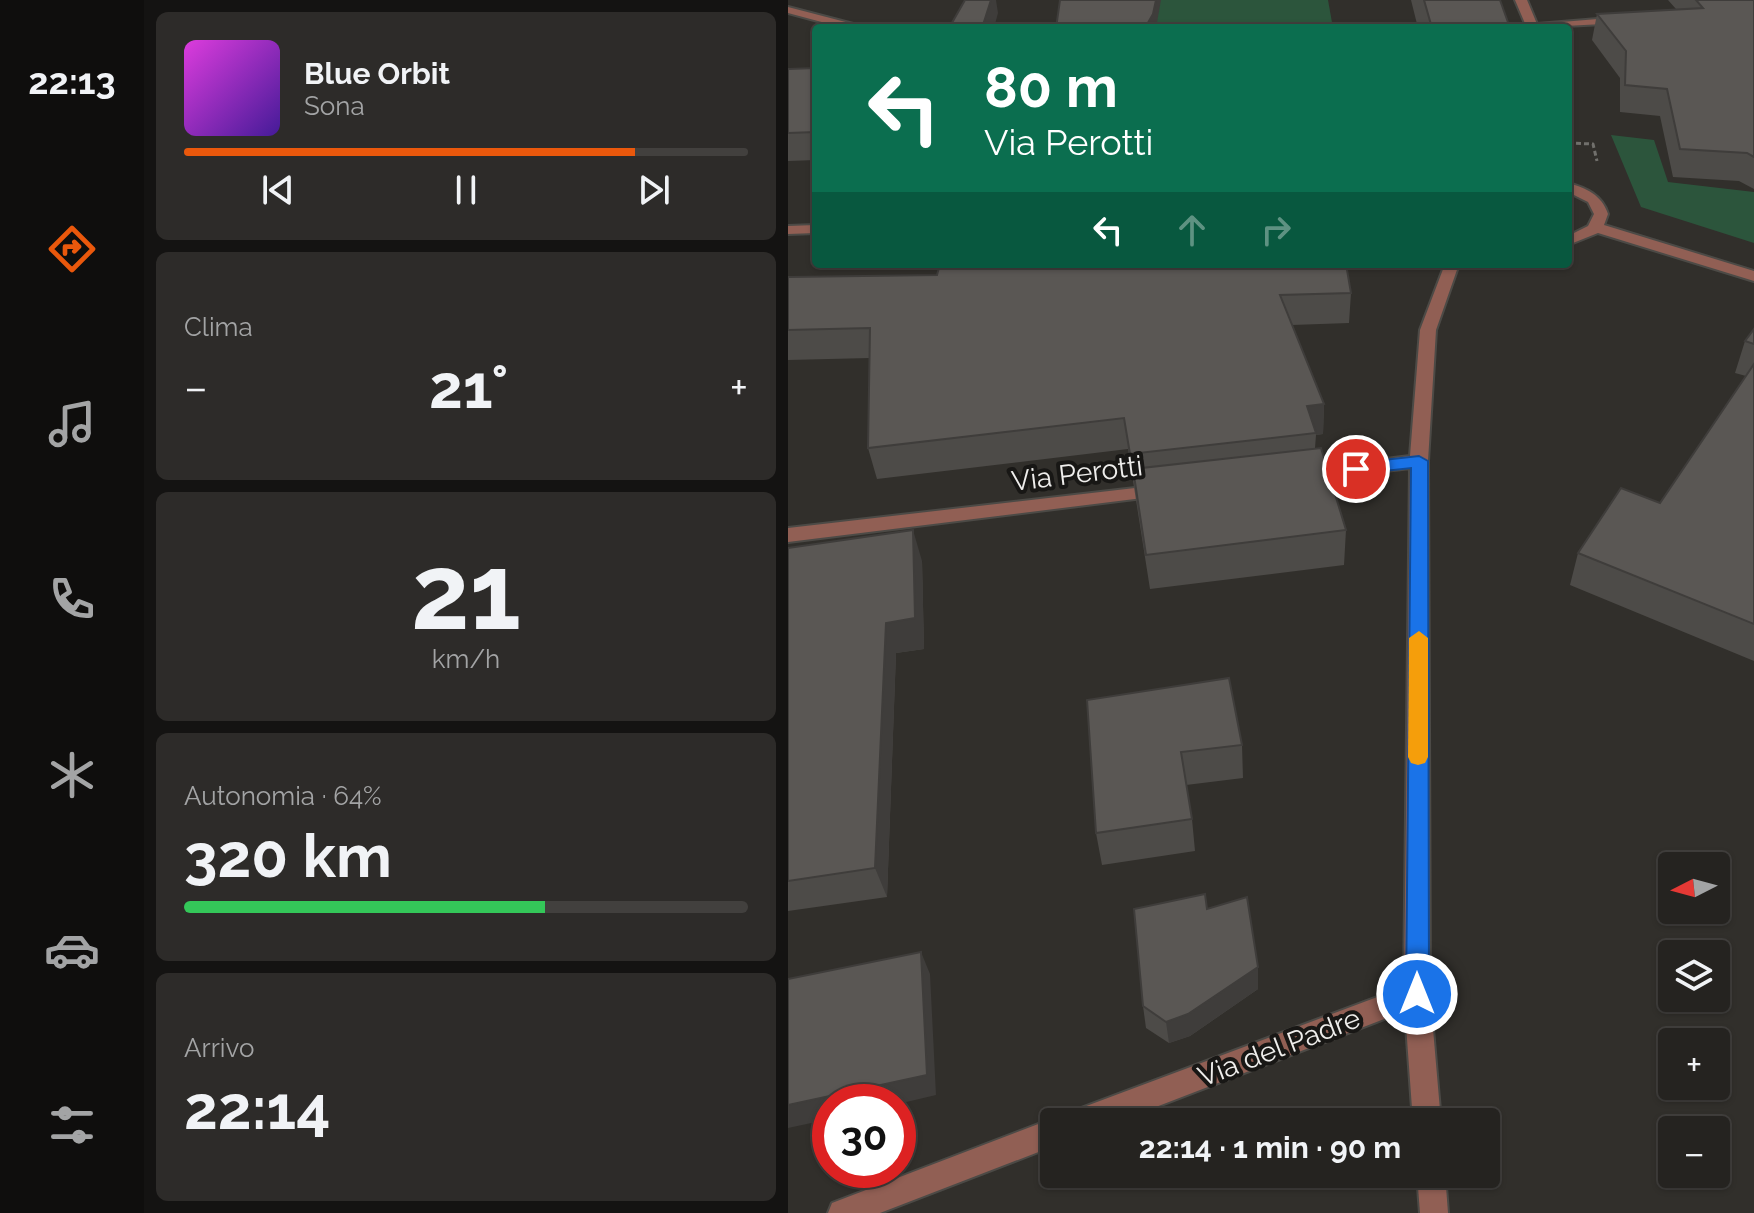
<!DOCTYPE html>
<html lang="it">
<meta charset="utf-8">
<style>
:root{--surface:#252320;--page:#2d2b29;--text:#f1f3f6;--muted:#a3a4a5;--line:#42403e;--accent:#ea580c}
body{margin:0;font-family:Raleway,sans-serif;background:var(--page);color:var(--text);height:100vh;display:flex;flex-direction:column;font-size:30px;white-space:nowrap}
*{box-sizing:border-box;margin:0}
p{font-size:26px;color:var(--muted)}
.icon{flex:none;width:44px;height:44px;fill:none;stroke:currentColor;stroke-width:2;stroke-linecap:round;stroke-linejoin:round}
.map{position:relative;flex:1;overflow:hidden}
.details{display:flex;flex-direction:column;gap:12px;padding:12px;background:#141312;width:644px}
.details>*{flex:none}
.banner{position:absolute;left:24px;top:24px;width:760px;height:244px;border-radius:8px;box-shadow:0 2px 6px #0004,0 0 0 2px var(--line);background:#0b6e4f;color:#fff;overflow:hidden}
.needle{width:52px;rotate:264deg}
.tools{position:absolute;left:870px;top:852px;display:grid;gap:16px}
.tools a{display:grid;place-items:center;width:72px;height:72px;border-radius:8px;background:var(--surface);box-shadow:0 2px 6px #0004,0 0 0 2px var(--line);font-size:40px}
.speed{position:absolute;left:24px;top:1084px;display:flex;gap:16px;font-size:40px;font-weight:700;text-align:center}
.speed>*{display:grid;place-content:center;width:104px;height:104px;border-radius:50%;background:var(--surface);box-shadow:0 2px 6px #0004,0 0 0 2px var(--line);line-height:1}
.speed .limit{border:12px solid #d22;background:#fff;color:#111}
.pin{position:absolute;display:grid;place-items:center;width:68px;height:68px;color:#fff;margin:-34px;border:4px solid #fff;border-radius:50%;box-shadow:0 2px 8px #0007}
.me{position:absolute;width:88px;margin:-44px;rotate:0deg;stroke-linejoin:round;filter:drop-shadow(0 0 6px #0008)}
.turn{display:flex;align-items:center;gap:28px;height:168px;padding:0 40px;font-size:36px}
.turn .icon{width:104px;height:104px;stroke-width:2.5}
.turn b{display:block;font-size:56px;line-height:68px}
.lanes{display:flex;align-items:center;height:76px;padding:0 40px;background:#0003;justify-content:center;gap:40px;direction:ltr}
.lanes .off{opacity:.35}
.big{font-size:60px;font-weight:700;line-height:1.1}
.details .tile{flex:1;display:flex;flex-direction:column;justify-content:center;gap:12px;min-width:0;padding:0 28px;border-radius:12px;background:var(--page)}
.details .dial{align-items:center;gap:0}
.dial b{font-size:104px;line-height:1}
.song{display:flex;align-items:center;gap:24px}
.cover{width:96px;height:96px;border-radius:12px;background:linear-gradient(135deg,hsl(300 70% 55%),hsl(260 70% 35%))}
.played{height:8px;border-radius:4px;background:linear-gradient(90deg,var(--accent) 80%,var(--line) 80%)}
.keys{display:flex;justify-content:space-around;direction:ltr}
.heat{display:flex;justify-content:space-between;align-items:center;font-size:44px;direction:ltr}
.charge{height:12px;border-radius:6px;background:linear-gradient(90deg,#34c759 64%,var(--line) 0)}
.trip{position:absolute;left:252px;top:1108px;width:460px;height:80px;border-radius:8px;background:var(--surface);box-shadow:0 2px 6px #0004,0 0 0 2px var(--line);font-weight:700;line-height:80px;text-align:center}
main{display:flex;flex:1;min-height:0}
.tabs{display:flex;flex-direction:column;width:144px;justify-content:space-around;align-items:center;background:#0f0e0d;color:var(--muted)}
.tabs .icon{width:56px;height:56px}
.tabs .active{color:var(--accent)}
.tabs b{font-size:36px;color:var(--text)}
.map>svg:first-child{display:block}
</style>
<main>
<nav class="tabs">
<b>22:13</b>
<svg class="icon active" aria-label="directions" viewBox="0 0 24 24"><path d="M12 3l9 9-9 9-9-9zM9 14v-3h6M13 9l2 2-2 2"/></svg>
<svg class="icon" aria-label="music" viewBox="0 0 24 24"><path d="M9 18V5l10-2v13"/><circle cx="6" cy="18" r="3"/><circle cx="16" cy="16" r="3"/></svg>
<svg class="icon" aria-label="phone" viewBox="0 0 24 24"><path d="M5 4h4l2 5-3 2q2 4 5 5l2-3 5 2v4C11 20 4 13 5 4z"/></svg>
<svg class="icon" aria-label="climate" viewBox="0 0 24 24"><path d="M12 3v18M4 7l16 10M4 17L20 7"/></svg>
<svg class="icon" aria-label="car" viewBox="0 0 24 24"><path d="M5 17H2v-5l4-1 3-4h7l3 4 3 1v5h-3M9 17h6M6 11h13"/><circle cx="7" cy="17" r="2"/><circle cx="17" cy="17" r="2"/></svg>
<svg class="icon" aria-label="filters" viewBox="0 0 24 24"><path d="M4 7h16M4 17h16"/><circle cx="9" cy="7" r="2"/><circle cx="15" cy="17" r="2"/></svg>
</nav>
<section class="details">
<div class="tile">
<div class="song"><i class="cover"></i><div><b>Blue Orbit</b><p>Sona</p></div></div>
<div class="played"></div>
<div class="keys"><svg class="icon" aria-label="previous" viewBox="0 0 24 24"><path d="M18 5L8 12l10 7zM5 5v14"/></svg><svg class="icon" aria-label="pause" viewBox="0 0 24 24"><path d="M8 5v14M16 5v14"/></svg><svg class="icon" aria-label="next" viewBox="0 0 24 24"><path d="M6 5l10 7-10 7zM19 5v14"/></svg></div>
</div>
<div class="tile"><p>Clima</p>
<div class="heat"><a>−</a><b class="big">21°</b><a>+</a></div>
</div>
<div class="tile dial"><b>21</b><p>km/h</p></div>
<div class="tile"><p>Autonomia · 64%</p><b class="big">320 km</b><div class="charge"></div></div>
<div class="tile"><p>Arrivo</p><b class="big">22:14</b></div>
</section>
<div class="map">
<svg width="966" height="1213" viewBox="0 0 966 1213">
<rect width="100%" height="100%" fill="#312f2b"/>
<!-- green -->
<g fill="#2c553c">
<polygon points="296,0 540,0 545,28 304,28"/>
<polygon points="823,135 866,140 880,182 966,192 966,243 853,207"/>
</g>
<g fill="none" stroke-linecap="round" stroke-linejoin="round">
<!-- minor casing -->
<g stroke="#4c4a46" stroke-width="4">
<g id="minor">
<polygon points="727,0 739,0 749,24 834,17 840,20 834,23 739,28"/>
<polygon points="0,7 73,26 75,28 56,28 0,13"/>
<path d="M780,183C798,188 814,195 820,214L816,225L966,271V281L810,233L780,245V236L800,226L806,214L800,202L780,192Z"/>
<polygon points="28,225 28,233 0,234 0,226"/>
<polygon points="657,264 671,264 648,330 640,461 642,994 653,1122 625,1122 617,1011 329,1122 279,1122 283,1112 293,1108 616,987 622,468 516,481 507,475 516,469 622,456 632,330"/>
<polygon points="373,485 379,487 382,491 379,495 0,542 0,528"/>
<polygon points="266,1118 275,1122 266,1122 266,1146 92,1213 40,1213 44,1203"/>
<polygon points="629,1174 657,1174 660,1213 632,1213"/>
</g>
</g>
<!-- path -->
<polyline stroke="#71706c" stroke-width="3" stroke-dasharray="5 3" stroke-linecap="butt" points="780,143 805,144 809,161"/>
<!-- minor -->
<use href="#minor" fill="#915f54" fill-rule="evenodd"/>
</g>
<!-- wall -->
<g fill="#4d4b48">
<polygon points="623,0 712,0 722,28 630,28"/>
<polygon points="880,0 966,0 966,189 951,181 885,177 872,116 832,112 832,78 804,40 809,14 888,9"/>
<polygon points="28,68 28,160 0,161 0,69"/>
<polygon points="0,277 563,293 561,323 504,325 536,404 535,434 528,435 527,448 558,530 556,565 362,589 340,449 89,479 80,448 82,358 0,360"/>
<polygon points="966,329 966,661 782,585 790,553 872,503 958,376 947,373 957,341"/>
<polygon points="0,548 134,561 136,649 108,653 99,897 0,911"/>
<polygon points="299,700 454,745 455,778 398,785 404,819 407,851 314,865 308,833"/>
<polygon points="419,909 470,967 470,989 402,1036 381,1043 358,1028 355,1006"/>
</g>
<!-- shaded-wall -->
<g fill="#3f3d3b">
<polygon points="203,0 208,0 210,13 206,28 194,28"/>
<polygon points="368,0 373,0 368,28 357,28"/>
<polygon points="536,404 535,434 528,435 519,406"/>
<polygon points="125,530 134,561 136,649 108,653 99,897 87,868 98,623"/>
<polygon points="133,952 142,974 148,1095 110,1104 110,1102 42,1102 42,1119 0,1128 0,1105"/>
<polygon points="470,967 470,989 402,1036 381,1043 378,1022"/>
</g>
<!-- building -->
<g fill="#5a5754" stroke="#3f3d3b" stroke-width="2">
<polygon points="177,0 203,0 194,28 161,28"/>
<polygon points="272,0 368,0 365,14 357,28 268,28"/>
<polygon points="636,0 712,0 722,28 644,28"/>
<polygon points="908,0 966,0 966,157 959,153 892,149 879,89 837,85 838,51 809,14 915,8"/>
<polygon points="28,68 28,132 0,133 0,69"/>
<polygon points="152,264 558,264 563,293 492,295 536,404 519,406 528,433 342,454 336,418 80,448 82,328 0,330 0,277 149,275"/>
<polygon points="966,329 966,344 957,341"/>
<polygon points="966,364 966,624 790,553 833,488 872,503"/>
<polygon points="533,448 558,530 358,555 345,469"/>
<polygon points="125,530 127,618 98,623 87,868 0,881 0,548"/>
<polygon points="441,678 454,745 393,752 404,819 308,833 299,700"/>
<polygon points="417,894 419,909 459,897 470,967 400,1014 378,1022 355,1006 346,909"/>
<polygon points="133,952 139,1075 0,1105 0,979"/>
</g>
<!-- route -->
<polygon fill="#1a73e8" stroke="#114b97" stroke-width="2" points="631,456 640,461 641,994 638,1002 629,1005 621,1002 618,994 623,468 568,474 560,469 568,463"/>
<!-- slow -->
<polygon fill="#f59e0b" points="631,631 640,638 640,757 637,763 630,765 623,763 620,757 621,638"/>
<g text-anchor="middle" stroke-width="8" stroke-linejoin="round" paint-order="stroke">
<!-- street labels -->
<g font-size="28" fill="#efeeec" stroke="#181715">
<text transform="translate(289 473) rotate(-7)" y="10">Via Perotti</text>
<text transform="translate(491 1047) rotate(-21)" y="10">Via del Padre</text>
</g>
</g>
</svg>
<div class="tools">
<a><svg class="needle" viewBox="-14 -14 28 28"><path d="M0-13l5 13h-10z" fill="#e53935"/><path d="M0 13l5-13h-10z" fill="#a3a4a5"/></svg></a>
<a><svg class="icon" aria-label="layers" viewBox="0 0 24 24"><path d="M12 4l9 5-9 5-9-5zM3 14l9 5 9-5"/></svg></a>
<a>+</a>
<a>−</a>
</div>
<div class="speed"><div class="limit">30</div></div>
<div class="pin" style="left:568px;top:469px;background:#d93025"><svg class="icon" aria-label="arrive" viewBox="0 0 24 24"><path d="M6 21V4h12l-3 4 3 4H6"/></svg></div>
<svg class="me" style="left:629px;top:994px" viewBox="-20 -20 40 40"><circle r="17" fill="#1a73e8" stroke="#fff" stroke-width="3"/><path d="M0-11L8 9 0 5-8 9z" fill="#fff"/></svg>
<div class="trip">22:14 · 1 min · 90 m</div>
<div class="banner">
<div class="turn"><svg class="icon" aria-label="left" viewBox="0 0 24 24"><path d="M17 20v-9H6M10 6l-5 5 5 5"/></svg><div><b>80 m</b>Via Perotti</div></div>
<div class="lanes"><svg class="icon" aria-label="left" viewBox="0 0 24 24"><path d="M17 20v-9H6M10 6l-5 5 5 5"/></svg><svg class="icon off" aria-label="ahead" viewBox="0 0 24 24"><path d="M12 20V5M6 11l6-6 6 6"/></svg><svg class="icon off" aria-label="right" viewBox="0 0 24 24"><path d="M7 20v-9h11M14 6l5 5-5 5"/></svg></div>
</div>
</div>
</main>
